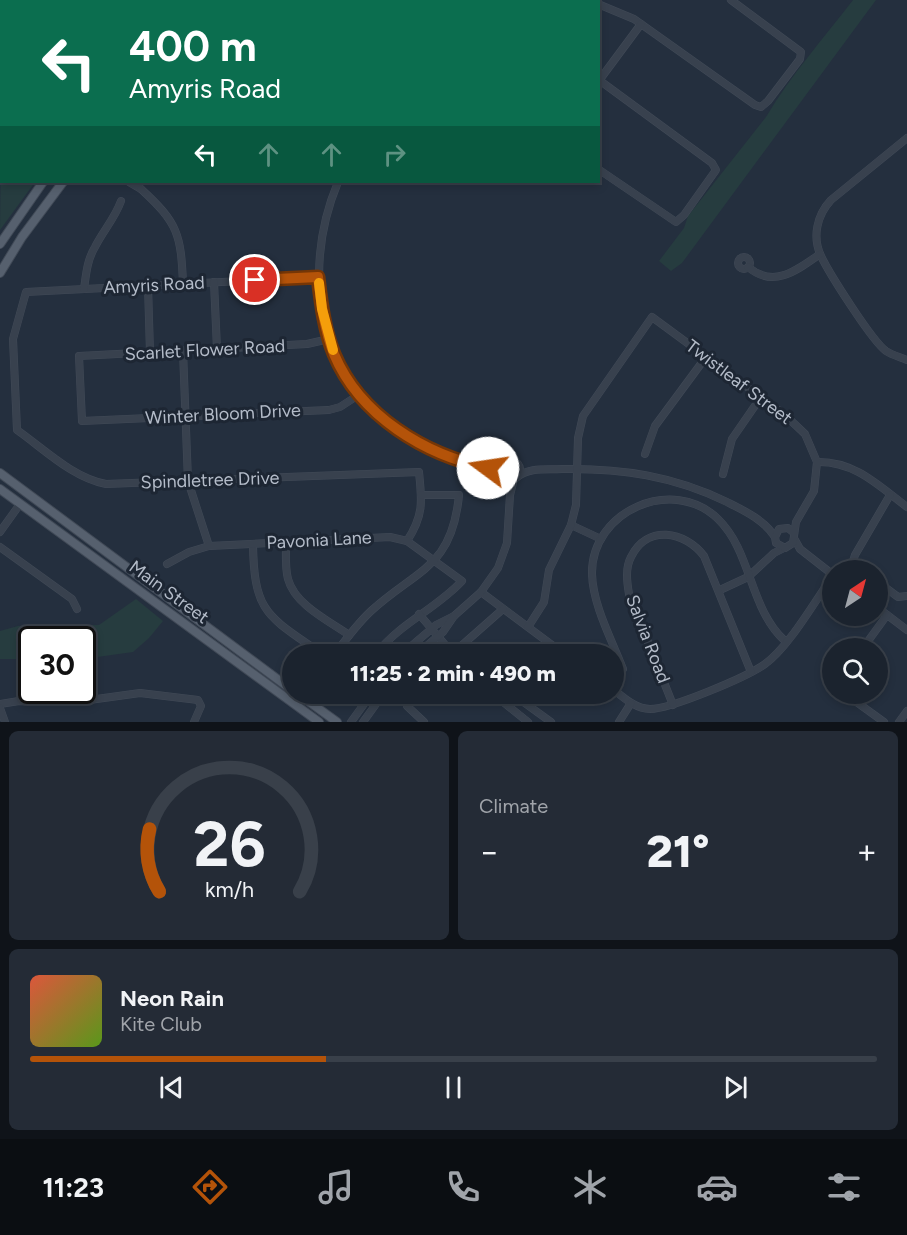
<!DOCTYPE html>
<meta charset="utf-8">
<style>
:root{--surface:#1b232e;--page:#242b36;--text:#f1f3f6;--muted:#a0a4aa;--line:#39404a;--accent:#b45309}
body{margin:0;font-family:Figtree,sans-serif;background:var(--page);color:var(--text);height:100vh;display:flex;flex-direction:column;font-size:22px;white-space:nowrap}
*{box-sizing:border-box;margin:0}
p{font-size:20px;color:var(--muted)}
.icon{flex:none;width:33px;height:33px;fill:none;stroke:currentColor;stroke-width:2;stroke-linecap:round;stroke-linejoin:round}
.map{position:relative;height:722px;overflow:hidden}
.side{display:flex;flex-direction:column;gap:9px;padding:9px;background:#0f1319;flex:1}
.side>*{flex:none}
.hud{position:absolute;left:0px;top:0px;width:600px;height:183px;box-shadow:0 3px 9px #0003,0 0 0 2px var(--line);background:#0b6e4f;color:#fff;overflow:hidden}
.needle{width:39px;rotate:36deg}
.fabs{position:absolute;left:822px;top:560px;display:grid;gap:12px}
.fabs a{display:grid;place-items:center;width:66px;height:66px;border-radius:50%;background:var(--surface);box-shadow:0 3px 9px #0003,0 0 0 2px var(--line);font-size:30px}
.speed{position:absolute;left:18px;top:626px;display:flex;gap:12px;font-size:30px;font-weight:700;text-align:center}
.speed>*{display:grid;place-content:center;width:78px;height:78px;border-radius:50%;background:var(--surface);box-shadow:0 3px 9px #0003,0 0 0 2px var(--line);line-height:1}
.speed .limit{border:3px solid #111;border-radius:9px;background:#fff;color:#111}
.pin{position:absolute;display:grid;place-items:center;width:51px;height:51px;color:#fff;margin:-26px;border:3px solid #fff;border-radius:50%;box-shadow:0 2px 6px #0007}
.me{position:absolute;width:66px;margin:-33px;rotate:284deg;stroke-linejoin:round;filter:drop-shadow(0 0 4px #0008)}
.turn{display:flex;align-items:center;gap:21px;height:126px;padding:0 30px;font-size:27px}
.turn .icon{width:78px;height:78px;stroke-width:2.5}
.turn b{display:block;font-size:42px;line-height:51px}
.lanes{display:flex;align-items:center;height:57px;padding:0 30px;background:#0003;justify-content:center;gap:30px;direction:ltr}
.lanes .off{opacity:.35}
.big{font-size:45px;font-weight:800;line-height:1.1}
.side .card{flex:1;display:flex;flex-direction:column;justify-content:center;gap:9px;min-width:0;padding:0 21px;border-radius:9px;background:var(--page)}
.side .dial{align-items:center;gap:0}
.dial svg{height:156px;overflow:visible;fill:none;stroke:var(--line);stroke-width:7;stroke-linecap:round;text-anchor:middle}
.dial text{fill:var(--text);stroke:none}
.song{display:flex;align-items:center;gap:18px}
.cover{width:72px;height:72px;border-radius:9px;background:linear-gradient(135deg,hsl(10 70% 55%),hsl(90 70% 35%))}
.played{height:6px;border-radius:3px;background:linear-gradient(90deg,var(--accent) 35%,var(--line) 35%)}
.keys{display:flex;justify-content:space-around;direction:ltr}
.heat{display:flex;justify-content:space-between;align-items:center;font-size:33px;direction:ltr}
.side .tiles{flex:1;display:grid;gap:9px;grid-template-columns:1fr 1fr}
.card:last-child{grid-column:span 2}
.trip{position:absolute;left:282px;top:644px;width:342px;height:60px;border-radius:30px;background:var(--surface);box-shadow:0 3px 9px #0003,0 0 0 2px var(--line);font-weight:800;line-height:60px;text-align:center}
.tab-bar{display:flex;height:96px;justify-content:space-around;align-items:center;background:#0b0e12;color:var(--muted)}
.tab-bar .icon{width:42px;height:42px}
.tab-bar .active{color:var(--accent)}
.tab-bar b{font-size:27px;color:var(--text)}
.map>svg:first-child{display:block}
</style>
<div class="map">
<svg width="907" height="722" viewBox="0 0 907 722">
<rect width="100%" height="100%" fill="#242f3e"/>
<!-- green -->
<g fill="#263c3f">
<path d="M853,0H876L682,263L671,271L659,261L684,228L688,216L766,117C791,75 823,39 853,0Z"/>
<polygon points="1,141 2,182 35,182 0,230"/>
<polygon points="136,599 163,621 149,638 133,652 83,659 82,639 32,639 31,659 0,659 0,631 18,626 99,625"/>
</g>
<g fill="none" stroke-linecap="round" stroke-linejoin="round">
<!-- minor casing -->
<g stroke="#414a57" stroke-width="8">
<g id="minor">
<polyline points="314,0 316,2"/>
<polyline points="584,0 589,2"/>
<polyline points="42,2 43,0"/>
<polyline points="123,2 124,0"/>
<polyline points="598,4 634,19 755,105 761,107 768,101 800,59 801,52 731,0"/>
<polyline points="0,25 2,26"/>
<polyline points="598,82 641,24"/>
<polyline points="0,89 2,89"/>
<path d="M907,138L831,200C817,215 812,237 821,256C829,273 872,341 886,351C892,355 900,357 907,360"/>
<polyline points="598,169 676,222 684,215 716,170 712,163 599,80"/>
<polyline points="129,182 141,189 134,182"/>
<path d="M338,182C298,278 321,385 414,441C442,458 477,459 503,476"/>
<path d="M141,189C178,223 181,234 183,284"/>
<circle cx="744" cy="263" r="6"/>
<path d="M748,267C774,289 797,270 820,254"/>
<path d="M318,277L26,292L13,339L17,430C44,449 73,478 106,484L419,472C422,501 424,515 407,541"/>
<polyline points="214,282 217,349"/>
<polyline points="148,286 150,352"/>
<path d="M84,289C86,275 87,260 95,247C103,231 115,218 121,201"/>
<polyline points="329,339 307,344 79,356 82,421 329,410 340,407 360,394"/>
<polyline points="183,351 188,481 209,546"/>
<polyline points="645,454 655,426 706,357"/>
<circle cx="510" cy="470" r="10"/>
<path d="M817,462C855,461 879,486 907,507"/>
<polyline points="723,474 732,439 761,397"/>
<path d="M517,477C530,467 546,470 562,469C621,468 674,476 727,502C745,511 764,520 775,537"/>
<polyline points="571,525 601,539"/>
<polyline points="0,532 20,504"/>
<polyline points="795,540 800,549 832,574"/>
<path d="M286,542C286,554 285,568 288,579C295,605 329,621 349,635"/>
<path d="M253,544C254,614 268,616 322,654"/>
<polyline points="0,547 72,599 77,609"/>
<path d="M167,564L189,552L209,546L390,537L407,541L462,581C436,609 400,623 376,654"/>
<polyline points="861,570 852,564 855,555 890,495"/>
<polyline points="878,582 898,597 907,596"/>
<polyline points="720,590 748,577 774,553 784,548"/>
<polyline points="481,592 564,654"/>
<polyline points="878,608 907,630"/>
<polyline points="419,614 453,654"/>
<polyline points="528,627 544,602 549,570 571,525 576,505 578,438 583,416 652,317 785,415 805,434 817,462 814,491 796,522 793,543 785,548 776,543 775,537 779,529 788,528 794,533"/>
<polyline points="863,648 887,615"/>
<path d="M335,654C346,639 357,624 371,611C417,569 452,568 459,495H421"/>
<polyline points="402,654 436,625 454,616"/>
<polyline points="417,654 443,632 454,616 481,592 498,568 507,543 510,495 514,479"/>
<polyline points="452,654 503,609"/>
<path d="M614,678L623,669C612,640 593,606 592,574C591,511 673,475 718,519C752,552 749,608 785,641"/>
<path d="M614,690C624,698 636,709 650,709C671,709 747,677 765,664C788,648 815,601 832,577"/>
<polyline points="417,693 407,706 424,722"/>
<polyline points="492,693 528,722"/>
<polyline points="511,693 551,722"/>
<polyline points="844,693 884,722"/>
<polyline points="0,704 19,701 75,702 140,693 198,700 201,706 194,722"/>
<path d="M673,705L629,594C627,582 625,568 631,557C647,524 685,531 704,556L751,672"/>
<polyline points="0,708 5,722"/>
<polyline points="351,722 372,693"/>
<polyline points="363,722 384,693"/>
<polyline points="619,722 631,703"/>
<polyline points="899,722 907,711"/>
</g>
</g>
<!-- major casing -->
<g stroke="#414a57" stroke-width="10">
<g id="major">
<polyline points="177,2 178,0"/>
<polyline points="196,2 197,0"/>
<polyline points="0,244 43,182"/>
<polyline points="0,273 22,237 63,182"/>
<polyline points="0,473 292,690"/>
<polyline points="0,489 319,722"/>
<polyline points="297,693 337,722"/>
</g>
</g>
<!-- minor -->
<use href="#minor" stroke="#38414e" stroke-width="7"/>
<!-- major -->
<use href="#major" stroke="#56606e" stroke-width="8"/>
</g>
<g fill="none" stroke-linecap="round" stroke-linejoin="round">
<!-- route casing -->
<g stroke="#753606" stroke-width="15">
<path id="route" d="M255,280L318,277C321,302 324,329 334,354C360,416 425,455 488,468"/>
</g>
<!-- route -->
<use href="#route" stroke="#b45309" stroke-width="10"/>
<!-- slow -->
<polyline stroke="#f59e0b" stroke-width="10" points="319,283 322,309 333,350"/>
</g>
<g text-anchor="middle" stroke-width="6" stroke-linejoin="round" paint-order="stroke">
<!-- street labels -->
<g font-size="18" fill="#b4bcc9" stroke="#1d2633">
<text transform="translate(154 285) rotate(-3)" y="6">Amyris Road</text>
<text transform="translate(205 350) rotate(-3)" y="6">Scarlet Flower Road</text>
<text transform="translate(739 382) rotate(37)" y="6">Twistleaf Street</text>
<text transform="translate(223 414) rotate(-3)" y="6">Winter Bloom Drive</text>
<text transform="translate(210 480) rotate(-2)" y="6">Spindletree Drive</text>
<text transform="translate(319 540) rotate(-3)" y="6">Pavonia Lane</text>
<text transform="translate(169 592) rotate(36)" y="6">Main Street</text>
<text transform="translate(648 639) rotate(69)" y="6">Salvia Road</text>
</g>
</g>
</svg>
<div class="fabs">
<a><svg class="needle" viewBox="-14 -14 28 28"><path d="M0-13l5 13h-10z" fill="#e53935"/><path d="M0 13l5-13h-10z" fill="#a0a4aa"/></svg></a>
<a><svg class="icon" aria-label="search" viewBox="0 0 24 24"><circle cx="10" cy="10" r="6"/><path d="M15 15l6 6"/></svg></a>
</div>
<div class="speed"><div class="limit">30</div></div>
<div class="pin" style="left:255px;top:280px;background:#d93025"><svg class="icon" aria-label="arrive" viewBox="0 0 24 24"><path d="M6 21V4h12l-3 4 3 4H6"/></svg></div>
<svg class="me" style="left:488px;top:468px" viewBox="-20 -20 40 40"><circle r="19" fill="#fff"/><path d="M0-13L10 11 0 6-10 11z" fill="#b45309"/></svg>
<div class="trip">11:25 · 2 min · 490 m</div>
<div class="hud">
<div class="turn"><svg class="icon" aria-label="left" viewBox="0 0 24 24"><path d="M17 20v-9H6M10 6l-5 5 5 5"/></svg><div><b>400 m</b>Amyris Road</div></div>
<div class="lanes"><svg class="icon" aria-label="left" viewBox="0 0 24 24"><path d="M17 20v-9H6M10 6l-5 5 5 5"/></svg><svg class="icon off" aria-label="ahead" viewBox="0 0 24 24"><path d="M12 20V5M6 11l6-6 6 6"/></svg><svg class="icon off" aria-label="ahead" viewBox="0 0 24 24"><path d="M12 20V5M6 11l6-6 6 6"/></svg><svg class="icon off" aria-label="right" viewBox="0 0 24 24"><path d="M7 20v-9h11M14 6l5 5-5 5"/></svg></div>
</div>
</div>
<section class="side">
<div class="tiles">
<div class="card dial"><svg viewBox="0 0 100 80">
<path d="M14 69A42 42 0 1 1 86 69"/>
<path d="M14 69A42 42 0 0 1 9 37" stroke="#b45309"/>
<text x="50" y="56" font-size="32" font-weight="700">26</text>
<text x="50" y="72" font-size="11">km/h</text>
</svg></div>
<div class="card"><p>Climate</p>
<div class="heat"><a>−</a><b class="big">21°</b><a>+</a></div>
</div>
<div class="card">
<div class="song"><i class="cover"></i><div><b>Neon Rain</b><p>Kite Club</p></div></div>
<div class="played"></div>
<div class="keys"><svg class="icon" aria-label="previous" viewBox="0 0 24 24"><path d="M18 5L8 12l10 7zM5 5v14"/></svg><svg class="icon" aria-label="pause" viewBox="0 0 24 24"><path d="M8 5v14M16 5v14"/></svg><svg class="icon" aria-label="next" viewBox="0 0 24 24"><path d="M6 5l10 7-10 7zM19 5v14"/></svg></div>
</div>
</div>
</section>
<nav class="tab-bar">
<b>11:23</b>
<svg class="icon active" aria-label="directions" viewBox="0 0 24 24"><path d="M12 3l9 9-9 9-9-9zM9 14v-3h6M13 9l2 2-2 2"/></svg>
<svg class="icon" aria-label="music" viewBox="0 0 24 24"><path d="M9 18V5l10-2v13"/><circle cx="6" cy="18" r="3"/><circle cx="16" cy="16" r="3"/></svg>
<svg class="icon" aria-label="phone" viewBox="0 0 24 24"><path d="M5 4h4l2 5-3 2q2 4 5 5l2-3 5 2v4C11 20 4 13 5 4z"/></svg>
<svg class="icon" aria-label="climate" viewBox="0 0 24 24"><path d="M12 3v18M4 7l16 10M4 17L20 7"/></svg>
<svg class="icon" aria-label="car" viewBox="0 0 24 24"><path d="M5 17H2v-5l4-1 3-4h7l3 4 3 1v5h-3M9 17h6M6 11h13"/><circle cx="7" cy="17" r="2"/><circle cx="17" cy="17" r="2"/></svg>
<svg class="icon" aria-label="filters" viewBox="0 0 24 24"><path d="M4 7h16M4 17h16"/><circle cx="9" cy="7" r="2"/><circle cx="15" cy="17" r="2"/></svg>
</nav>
